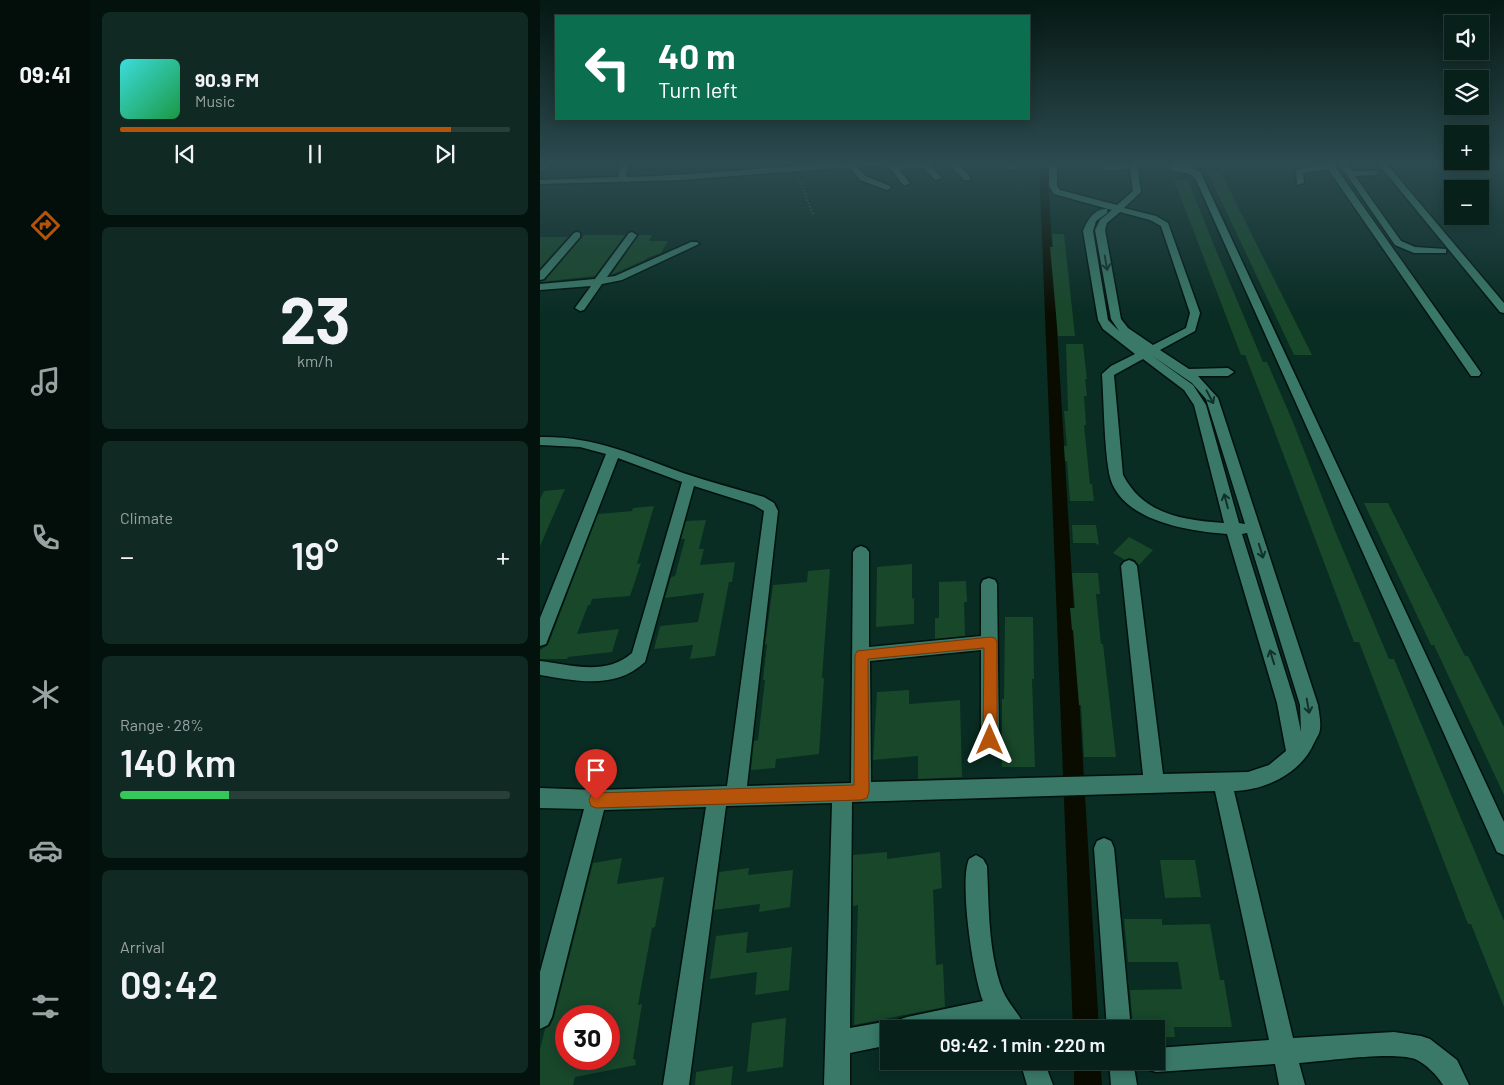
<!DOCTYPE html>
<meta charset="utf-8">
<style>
:root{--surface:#07211a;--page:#102923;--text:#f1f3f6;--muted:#98a3a2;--line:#283e39;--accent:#b45309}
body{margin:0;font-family:Barlow,sans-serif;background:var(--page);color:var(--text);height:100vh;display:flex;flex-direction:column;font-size:19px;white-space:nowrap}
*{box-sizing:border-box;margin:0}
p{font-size:16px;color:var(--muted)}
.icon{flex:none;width:28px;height:28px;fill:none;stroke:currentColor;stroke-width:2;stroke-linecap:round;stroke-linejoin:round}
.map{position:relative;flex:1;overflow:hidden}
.panel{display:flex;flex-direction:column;gap:12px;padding:12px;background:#04120e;width:450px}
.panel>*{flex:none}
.top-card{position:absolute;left:15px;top:15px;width:475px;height:105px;border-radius:0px;box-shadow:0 2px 12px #0003,0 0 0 1px var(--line);background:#0b6e4f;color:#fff;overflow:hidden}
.buttons{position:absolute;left:904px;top:15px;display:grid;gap:10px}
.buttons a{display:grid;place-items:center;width:45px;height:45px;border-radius:0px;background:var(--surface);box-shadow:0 2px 12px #0003,0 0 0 1px var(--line);font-size:25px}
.speed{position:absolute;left:15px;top:1005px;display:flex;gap:10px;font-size:25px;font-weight:700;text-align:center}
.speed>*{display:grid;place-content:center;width:65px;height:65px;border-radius:50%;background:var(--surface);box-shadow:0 2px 12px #0003,0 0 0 1px var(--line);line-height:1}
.speed .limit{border:8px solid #d22;background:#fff;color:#111}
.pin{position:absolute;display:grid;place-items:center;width:42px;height:42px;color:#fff;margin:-51px -21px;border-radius:50% 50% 50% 0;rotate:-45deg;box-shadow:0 0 5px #0007}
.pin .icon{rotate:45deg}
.me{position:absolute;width:55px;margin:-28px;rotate:0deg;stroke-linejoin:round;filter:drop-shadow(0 0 4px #0008)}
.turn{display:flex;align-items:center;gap:18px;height:105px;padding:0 20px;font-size:22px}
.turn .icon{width:65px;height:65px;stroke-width:2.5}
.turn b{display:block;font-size:35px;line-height:42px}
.big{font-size:38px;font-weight:600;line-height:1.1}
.panel .widget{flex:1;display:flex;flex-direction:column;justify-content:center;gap:8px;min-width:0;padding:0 18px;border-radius:8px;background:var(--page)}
.panel .dial{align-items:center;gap:0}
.dial b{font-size:65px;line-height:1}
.song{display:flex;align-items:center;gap:15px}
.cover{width:60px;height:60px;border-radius:8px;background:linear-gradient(135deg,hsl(180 70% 55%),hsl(140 70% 35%))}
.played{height:5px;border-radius:2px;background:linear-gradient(90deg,var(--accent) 85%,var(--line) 85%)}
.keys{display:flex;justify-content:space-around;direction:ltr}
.heat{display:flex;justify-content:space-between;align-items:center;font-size:28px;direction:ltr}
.charge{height:8px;border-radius:4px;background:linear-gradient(90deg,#34c759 28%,var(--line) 0)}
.trip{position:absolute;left:340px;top:1020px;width:285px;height:50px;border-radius:0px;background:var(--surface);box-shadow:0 2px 12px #0003,0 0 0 1px var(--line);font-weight:600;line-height:50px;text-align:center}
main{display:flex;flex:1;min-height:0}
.tabs{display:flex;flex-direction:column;width:90px;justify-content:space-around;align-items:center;background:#030d0a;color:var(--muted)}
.tabs .icon{width:35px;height:35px}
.tabs .current{color:var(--accent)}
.tabs b{font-size:22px;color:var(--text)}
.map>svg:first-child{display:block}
</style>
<main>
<nav class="tabs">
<b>09:41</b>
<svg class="icon current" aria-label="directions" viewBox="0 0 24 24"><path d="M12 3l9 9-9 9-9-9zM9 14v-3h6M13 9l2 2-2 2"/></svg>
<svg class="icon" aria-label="music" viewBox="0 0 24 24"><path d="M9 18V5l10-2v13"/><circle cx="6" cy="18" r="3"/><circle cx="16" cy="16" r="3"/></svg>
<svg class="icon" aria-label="phone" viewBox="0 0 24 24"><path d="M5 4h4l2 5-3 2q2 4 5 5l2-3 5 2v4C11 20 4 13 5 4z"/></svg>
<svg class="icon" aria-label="climate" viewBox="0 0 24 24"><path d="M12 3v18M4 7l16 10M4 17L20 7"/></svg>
<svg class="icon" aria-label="car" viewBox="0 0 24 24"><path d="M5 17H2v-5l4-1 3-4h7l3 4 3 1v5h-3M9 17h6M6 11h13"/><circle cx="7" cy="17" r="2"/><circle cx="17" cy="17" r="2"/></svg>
<svg class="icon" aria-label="filters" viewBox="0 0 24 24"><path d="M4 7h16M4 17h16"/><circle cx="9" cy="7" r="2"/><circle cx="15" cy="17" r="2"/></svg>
</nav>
<section class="panel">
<div class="widget">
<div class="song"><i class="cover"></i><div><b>90.9 FM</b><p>Music</p></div></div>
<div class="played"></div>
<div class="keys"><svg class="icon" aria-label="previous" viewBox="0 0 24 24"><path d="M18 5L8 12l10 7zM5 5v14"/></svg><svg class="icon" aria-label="pause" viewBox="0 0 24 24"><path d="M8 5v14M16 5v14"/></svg><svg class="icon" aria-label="next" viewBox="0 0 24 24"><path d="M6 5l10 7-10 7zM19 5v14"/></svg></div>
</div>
<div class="widget dial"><b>23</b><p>km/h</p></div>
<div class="widget"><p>Climate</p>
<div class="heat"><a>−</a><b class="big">19°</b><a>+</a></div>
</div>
<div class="widget"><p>Range · 28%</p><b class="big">140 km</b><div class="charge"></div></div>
<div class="widget"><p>Arrival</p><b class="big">09:42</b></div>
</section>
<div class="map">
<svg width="964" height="1085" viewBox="0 0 964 1085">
<rect width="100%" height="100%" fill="#092c23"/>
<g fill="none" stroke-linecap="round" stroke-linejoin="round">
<!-- canal -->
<g fill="#0a0c00" fill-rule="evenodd">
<polygon points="499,162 507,162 559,1029 533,1029"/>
<polygon points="534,1061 560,1061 562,1085 534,1085"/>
</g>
</g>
<!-- building -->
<g fill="#18472a" fill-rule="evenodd">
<polygon points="668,173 681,173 772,355 754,355"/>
<polygon points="634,180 648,180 673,243 723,362 727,362 753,422 796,533 849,659 854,659 964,921 964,1007 931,924 928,924 819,642 814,642 730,419 705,355 701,355"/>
<polygon points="512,234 524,234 535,336 518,336 510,247 513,247"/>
<polygon points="44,235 85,235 55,276 0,282 5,280"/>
<polygon points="99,235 112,235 109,241 128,241 121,253 107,258 105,260 71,275"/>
<polygon points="0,237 28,237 0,268"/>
<polygon points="526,344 543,344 547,379 545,379 547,396 544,396 546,425 544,425 550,484 552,484 554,501 530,501 527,461 525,461 524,446 527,446 524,411 528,411"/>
<polygon points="25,489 0,546 0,499 4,491"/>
<polygon points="824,503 848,503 925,656 928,656 964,727 964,795 894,645 891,645"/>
<polygon points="114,506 97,564 101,563 90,596 52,599 50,605 48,605 37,634 79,629 72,652 28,657 27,659 0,659 0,650 8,645 58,514 92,511 93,508"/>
<polygon points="166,520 159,549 164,549 160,565 195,562 192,582 189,582 175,656 150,659 153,645 114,649 120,626 158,622 164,593 125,598 131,577 135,576 145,539 141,539 146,521"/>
<polygon points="532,525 556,525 559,545 555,543 533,543"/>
<polygon points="589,537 613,550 599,565 595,560 590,558 585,560 573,553"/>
<polygon points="372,564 372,599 374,598 374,624 336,627 337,567"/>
<polygon points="290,569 282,678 284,678 279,754 236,759 235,768 211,770 214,741 218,740 225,680 223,680 227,644 225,645 233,585 267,582 268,571"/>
<polygon points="532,573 558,573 560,594 556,594 561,644 563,644 576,757 544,757 541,705 539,705 533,630 532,630 530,608 535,608"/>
<polygon points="426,581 427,602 424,602 425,636 395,639 395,618 399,618 399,582"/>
<polygon points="465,617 493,617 494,679 492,679 495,767 462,767 462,699 464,699"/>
<polygon points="369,690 369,704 420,700 422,777 378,779 378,756 333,760 337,692"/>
<polygon points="347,852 347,859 400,852 402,888 393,890 396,965 403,964 405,1007 314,1025 318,905 313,906 313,855"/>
<path d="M82,858L77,884L124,877L115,927L112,928L98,1005L102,1004L93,1059H95L96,1065L35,1077L33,1085H0V1049L5,1029L10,1026L14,1017L53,863ZM26,1016H69V1059H26Z"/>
<polygon points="620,860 655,860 661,897 625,898"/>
<polygon points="209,868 208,875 253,870 250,907 219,912 220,904 174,910 179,872"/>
<polygon points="584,919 622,919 622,925 670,924 680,980 684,980 692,1027 634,1027 635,1037 616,1037 616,1029 593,1029 590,990 642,989 638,962 588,962"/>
<polygon points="208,932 206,953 252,947 249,990 215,995 217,972 170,979 176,936"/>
<polygon points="246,1018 243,1067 207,1072 212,1023"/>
<polygon points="193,1066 191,1085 155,1085 156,1072"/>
</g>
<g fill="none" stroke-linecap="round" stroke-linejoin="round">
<!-- minor casing -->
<g stroke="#01120d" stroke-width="3">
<g id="minor">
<polygon points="6,162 14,162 0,172 0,166"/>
<path d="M81,162H89L86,177C175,175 264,162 353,162L355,165L388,163L402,178L395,180L383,167L359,169L370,183L366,185H363L347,164L317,167L326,176L350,186L351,188L347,190L320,180L309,167L142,180L0,184V180L78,177Z"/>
<polygon points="407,162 415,162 430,176 430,180 424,180"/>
<polygon points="462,162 470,162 477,168 470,170"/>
<path d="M509,162H517V186L520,190L577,205L593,191L589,162H597L601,192L584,208L616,216L628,223L660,313L655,331L620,350L649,369L688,368L694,372L688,376H658L678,398L778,705C779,713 781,721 780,729C780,733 776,739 774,743C761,773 726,790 694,791L753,1038L854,1032L881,1036L890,1039L917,1060L929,1085H903C898,1076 885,1063 875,1059C852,1051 787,1061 759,1063L765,1085H739L735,1064L616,1072L607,1069L604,1061H616V1048L729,1040L675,791L312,802L310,1028L349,1021L357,1024L358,1020L367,1017L443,1001C433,976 419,882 429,859L436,855L443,859L447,866C449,907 448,950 462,989C468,1004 480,1014 486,1029H458L454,1023L426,1029H349V1045L310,1053V1085H284L292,803L186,806L149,1085H123L166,807L64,810L12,1017L8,1025L0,1029V972L44,809L0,808V788L56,790L187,786L224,511L214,505L154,486L105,662C75,690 37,681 0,675V661C31,665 66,676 92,653L142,482L78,458L8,639L6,644L0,646V618L66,454L40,447L0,445V437C54,436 94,455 143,473C170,482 197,489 224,497L234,503L238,511L207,786L311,783L313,552L316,548L321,546L326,548L329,552V647L441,636V584L443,580L449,578L455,580L457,584L459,740L457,746L450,749L443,746L441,740V650L330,661L331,782L603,775L581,566L584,562L589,560L594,562L597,566L623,774L708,772L729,765L746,751L737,703L687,534C648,531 578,521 569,473C564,444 564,405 562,374L571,366L595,354L563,329L558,320L543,231C547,221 554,208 567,209V213L556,221L553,231L568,320L579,331L571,319L555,230L560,220L572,210L514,194L509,186ZM580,212L610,220L621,226L650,313L646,328L613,345L588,328L581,319L565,230L567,223ZM611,355L652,383L666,399L705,524L699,523L666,405L653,385ZM603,359L644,390L654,405L684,523C643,520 604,515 583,475L574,375ZM707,533L760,705L761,732L755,703L702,534Z"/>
<path d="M636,162L650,164L652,168L660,172L665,182L964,822V855L957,852L657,182C651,170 642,174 630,170L629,164Z"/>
<polygon points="783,162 791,162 794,165 939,370 941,373 939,376 931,376 788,169 763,173 764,183 757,185 756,170 771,166 785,165"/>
<polygon points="798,162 806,162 812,171 837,171 837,175 834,175 815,176 861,241 875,247 906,249 906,253 874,253 855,245"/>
<polygon points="837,162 845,162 964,303 964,313 960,312"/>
<path d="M587,165L588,167C582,171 568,172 562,168L566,166Z"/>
<polygon points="37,232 40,233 40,237 4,279 0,280 0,271 34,233"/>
<polygon points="92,232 97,235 67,277 75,276 151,242 157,242 159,244 82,280 62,284 44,310 40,311 35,308 51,286 0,290 0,284 55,279 89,233"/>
<polygon points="564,838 571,841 574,848 591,1029 567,1029 554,848 557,841"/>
<polygon points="480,1061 504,1061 513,1085 487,1085"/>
<polygon points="569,1061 593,1061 597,1085 571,1085"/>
</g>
</g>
<!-- path -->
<polyline stroke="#46685f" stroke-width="2" stroke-dasharray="1 2.5" stroke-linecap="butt" points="258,177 273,214"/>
<!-- minor -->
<use href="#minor" fill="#3a7968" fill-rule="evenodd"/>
</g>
<!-- one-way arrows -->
<defs><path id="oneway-shaft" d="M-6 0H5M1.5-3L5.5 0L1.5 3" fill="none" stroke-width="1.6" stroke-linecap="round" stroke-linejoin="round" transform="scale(1.25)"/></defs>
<g stroke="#113228">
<use href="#oneway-shaft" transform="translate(566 263) rotate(80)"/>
<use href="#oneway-shaft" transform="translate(670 397) rotate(62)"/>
<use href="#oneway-shaft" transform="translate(686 501) rotate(-105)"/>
<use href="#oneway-shaft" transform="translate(721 551) rotate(73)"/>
<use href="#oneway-shaft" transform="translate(732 657) rotate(-107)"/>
<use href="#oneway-shaft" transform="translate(768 706) rotate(80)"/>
</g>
<!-- sky -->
<linearGradient id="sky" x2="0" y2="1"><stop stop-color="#051813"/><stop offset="0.52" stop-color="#2c4b50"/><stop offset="1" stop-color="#2c4b50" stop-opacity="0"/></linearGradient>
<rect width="964" height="314" fill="url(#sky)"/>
<!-- route -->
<polygon fill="#b45309" stroke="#753606" points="450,637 455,638 457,642 457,740 455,745 450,746 445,745 443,740 444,648 328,659 329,792 327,798 321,800 56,808 51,806 49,800 51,795 56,793 314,785 315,655 317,651"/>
</svg>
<div class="buttons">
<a><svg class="icon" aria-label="sound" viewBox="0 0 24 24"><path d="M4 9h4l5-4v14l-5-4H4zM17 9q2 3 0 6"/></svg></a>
<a><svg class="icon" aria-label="layers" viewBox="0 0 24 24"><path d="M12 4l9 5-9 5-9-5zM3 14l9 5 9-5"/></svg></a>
<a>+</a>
<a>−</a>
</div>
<div class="speed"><div class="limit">30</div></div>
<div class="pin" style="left:56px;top:800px;background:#d93025"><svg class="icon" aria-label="arrive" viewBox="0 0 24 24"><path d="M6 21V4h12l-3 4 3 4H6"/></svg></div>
<svg class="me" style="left:450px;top:740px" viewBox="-20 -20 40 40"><path d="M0-17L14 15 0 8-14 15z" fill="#b45309" stroke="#fff" stroke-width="4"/></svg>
<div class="trip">09:42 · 1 min · 220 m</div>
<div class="top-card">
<div class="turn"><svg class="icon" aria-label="left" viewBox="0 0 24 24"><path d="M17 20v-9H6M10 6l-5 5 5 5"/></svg><div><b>40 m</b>Turn left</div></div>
</div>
</div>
</main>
